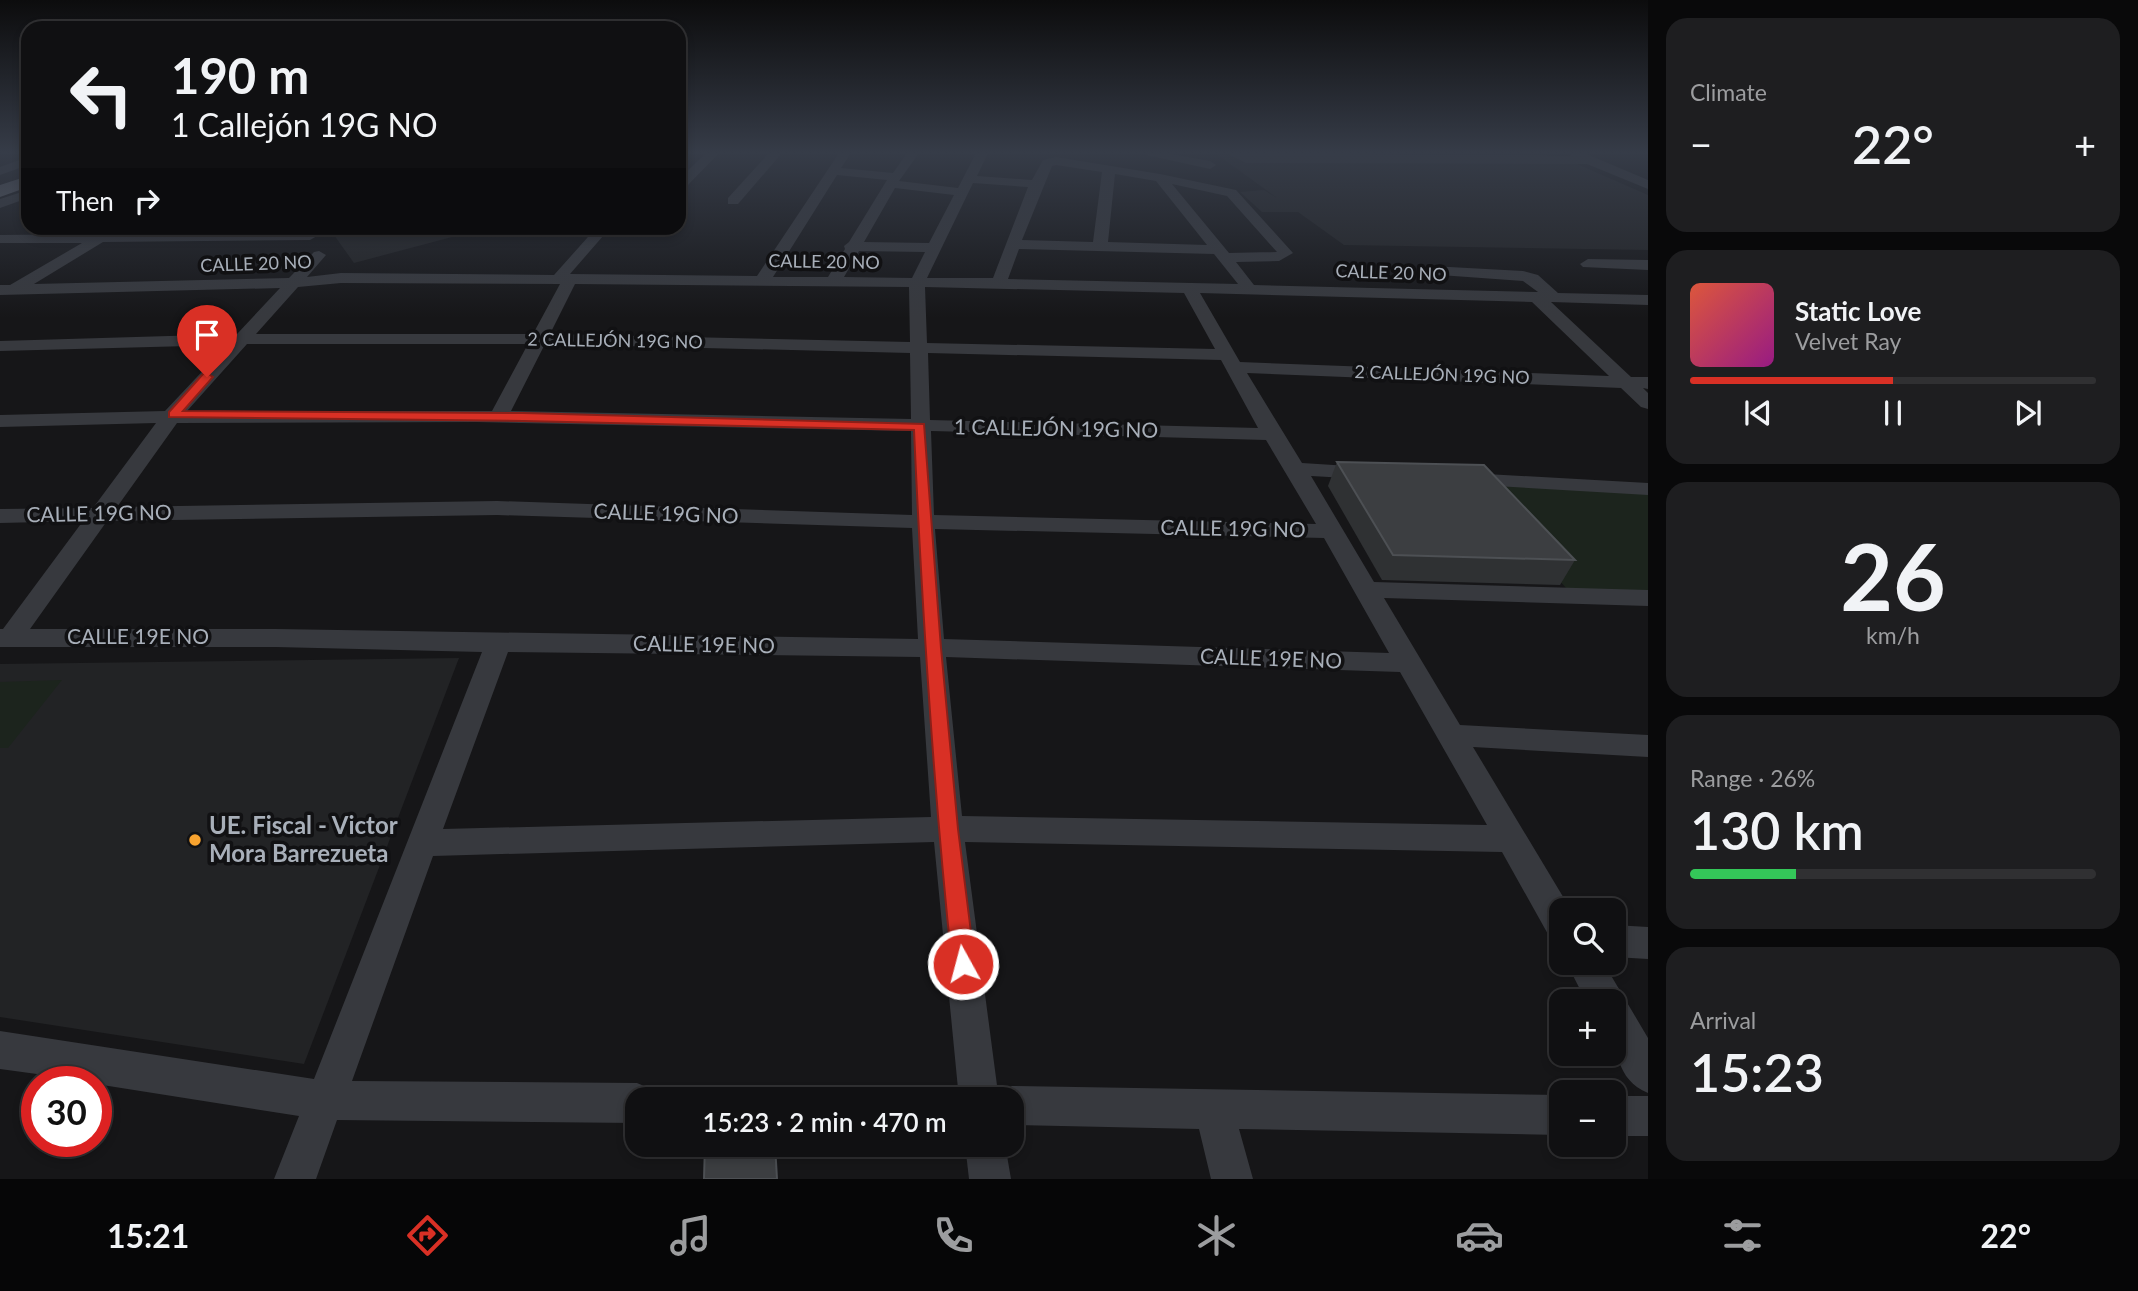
<!DOCTYPE html>
<meta charset="utf-8">
<style>
:root{--surface:#101012;--page:#1e1e20;--text:#f1f3f6;--muted:#9c9d9f;--line:#303032;--accent:#d93025}
body{margin:0;font-family:Lato,sans-serif;background:var(--page);color:var(--text);height:100vh;display:flex;flex-direction:column;font-size:26px;white-space:nowrap}
*{box-sizing:border-box;margin:0}
p{font-size:23px;color:var(--muted)}
.icon{flex:none;width:38px;height:38px;fill:none;stroke:currentColor;stroke-width:2;stroke-linecap:round;stroke-linejoin:round}
.map{position:relative;flex:1;overflow:hidden}
.drawer{display:flex;flex-direction:column;gap:18px;padding:18px;background:#09090a;width:490px}
.drawer>*{flex:none}
.hud{position:absolute;left:21px;top:21px;width:665px;height:214px;border-radius:21px;box-shadow:0 4px 10px #0003,0 0 0 2px var(--line);background:#101012;color:var(--text);overflow:hidden}
.controls{position:absolute;left:1549px;top:898px;display:grid;gap:14px}
.controls a{display:grid;place-items:center;width:77px;height:77px;border-radius:14px;background:var(--surface);box-shadow:0 4px 10px #0003,0 0 0 2px var(--line);font-size:35px}
.speed{position:absolute;left:21px;top:1066px;display:flex;gap:14px;font-size:35px;font-weight:700;text-align:center}
.speed>*{display:grid;place-content:center;width:91px;height:91px;border-radius:50%;background:var(--surface);box-shadow:0 4px 10px #0003,0 0 0 2px var(--line);line-height:1}
.speed .limit{border:10px solid #d22;background:#fff;color:#111}
.pin{position:absolute;display:grid;place-items:center;width:60px;height:60px;color:#fff;margin:-72px -30px;border-radius:50% 50% 50% 0;rotate:-45deg;box-shadow:0 0 7px #0007}
.pin .icon{rotate:45deg}
.me{position:absolute;width:77px;margin:-38px;rotate:353deg;stroke-linejoin:round;filter:drop-shadow(0 0 5px #0008)}
.turn{display:flex;align-items:center;gap:24px;height:147px;padding:0 35px;font-size:32px}
.turn .icon{width:91px;height:91px;stroke-width:2.5}
.turn b{display:block;font-size:49px;line-height:60px}
.then{display:flex;align-items:center;height:66px;padding:0 35px;background:#0003;gap:14px;font-size:26px}
.big{font-size:52px;font-weight:600;line-height:1.1}
.drawer .tile{flex:1;display:flex;flex-direction:column;justify-content:center;gap:10px;min-width:0;padding:0 24px;border-radius:21px;background:var(--page)}
.drawer .dial{align-items:center;gap:0}
.dial b{font-size:91px;line-height:1}
.song{display:flex;align-items:center;gap:21px}
.cover{width:84px;height:84px;border-radius:10px;background:linear-gradient(135deg,hsl(10 70% 55%),hsl(310 70% 35%))}
.played{height:7px;border-radius:4px;background:linear-gradient(90deg,var(--accent) 50%,var(--line) 50%)}
.keys{display:flex;justify-content:space-around;direction:ltr}
.heat{display:flex;justify-content:space-between;align-items:center;font-size:38px;direction:ltr}
.charge{height:10px;border-radius:5px;background:linear-gradient(90deg,#34c759 26%,var(--line) 0)}
.trip{position:absolute;left:625px;top:1087px;width:399px;height:70px;border-radius:21px;background:var(--surface);box-shadow:0 4px 10px #0003,0 0 0 2px var(--line);font-weight:600;line-height:70px;text-align:center}
.tabs{display:flex;height:112px;justify-content:space-around;align-items:center;background:#060607;color:var(--muted)}
.tabs .icon{width:49px;height:49px}
.tabs .active{color:var(--accent)}
.tabs b{font-size:32px;color:var(--text)}
main{display:flex;flex:1;min-height:0}
.map>svg:first-child{display:block}
</style>
<main>
<div class="map">
<svg width="1648" height="1179" viewBox="0 0 1648 1179">
<rect width="100%" height="100%" fill="#161618"/>
<!-- built -->
<g fill="#222325">
<polygon points="1215,153 1541,153 1561,162 1577,164 1648,195 1648,250 1344,245 1298,212 1262,212 1240,192 1264,190 1277,198"/>
<polygon points="329,228 486,228 354,263"/>
<polygon points="459,658 304,1064 0,1017 0,664"/>
</g>
<!-- green -->
<g fill="#1c241d">
<polygon points="1473,484 1648,493 1648,592 1567,589"/>
<polygon points="62,680 8,748 0,748 0,682"/>
</g>
<g fill="none" stroke-linecap="round" stroke-linejoin="round">
<!-- minor -->
<g fill="#37393e" fill-rule="evenodd">
<polygon points="706,153 719,153 684,189 679,190 679,179"/>
<polygon points="769,153 782,153 738,204 728,204 728,198"/>
<path d="M839,153H851L841,168L893,173L907,153H919L899,181L958,188L976,153H988L977,176L1032,180L1043,160L1056,157L1160,174L1236,190L1293,253L1279,261L1236,262L1254,285L1538,292L1523,281L1426,274L1423,271L1426,268L1431,266L1523,271L1538,275L1558,293L1648,295V305L1551,302L1631,377H1648V389L1643,388L1648,393V409L1641,407L1621,388L1247,373L1302,463L1365,467L1372,469L1376,473L1372,477L1365,479L1311,476L1374,582L1648,590V606L1384,598L1460,725L1648,735V757L1473,747L1571,910H1561V940L1549,936L1502,852L965,842L998,1093L1012,1086L1561,1095V1135L1239,1129L1253,1179H1211L1199,1129L1012,1125V1099H959L934,842L433,856L352,1081L637,1083L651,1089L655,1099H637V1123L337,1120L316,1179H274L299,1116L96,1084V1082L0,1069V1031L314,1079L482,652L276,647H0V629H3L83,521L0,523V509L93,508L156,423L0,427V415L165,411L227,345L0,351V341L237,334L280,288L0,295V285H10L82,243H0V235L310,232L317,236L310,240L103,242L34,284L289,278L314,252L319,251L326,255L307,277L341,273L554,275L596,228H610L570,274L757,276ZM1056,165L1102,172L1093,242L1022,240L1052,166ZM1115,174L1156,181L1207,245L1108,242ZM837,175L887,180L849,242L844,246L845,249L828,277H773ZM973,183L1028,187L993,278H927ZM1172,184L1227,196L1277,252L1229,253ZM895,188L954,195L929,243L864,242ZM1019,249L1214,254L1238,284L1008,279ZM859,251L925,252L912,278L844,277ZM341,283L560,284L533,334H256L298,287ZM575,284L909,287L910,342L550,334ZM925,287L1184,293L1215,349L927,343ZM1200,293L1532,302L1609,376L1240,362ZM247,344H528L492,411H187ZM545,344L910,353L911,419L511,411ZM928,353L1221,360L1258,428L930,420ZM477,422L911,431L912,515L497,501L117,507L177,423ZM931,431L1266,440L1316,524L934,515ZM497,515L912,528L918,639L276,629H30L107,521ZM935,529L1324,538L1389,653L944,639ZM508,652L920,657L931,817L443,829ZM946,657L1400,672L1487,825L962,816Z"/>
<polygon points="1138,153 1165,153 1210,161 1216,165 1210,169"/>
<polygon points="1227,153 1571,156 1570,153 1584,153 1648,180 1648,189 1587,164 1246,163"/>
<polygon points="28,157 28,165 0,175 0,167"/>
<polygon points="28,190 28,198 0,208 0,199"/>
<polygon points="1588,259 1648,260 1648,270 1583,267 1580,264"/>
<polygon points="1468,473 1648,483 1648,495 1460,484 1457,479 1460,474"/>
<polygon points="1614,925 1648,927 1648,959 1614,957"/>
<path d="M1566,962H1603L1648,1038V1093C1611,1078 1614,1035 1614,1001H1586Z"/>
<rect x="1614" y="1096" width="34" height="40"/>
<polygon points="965,1144 1005,1144 1011,1179 969,1179"/>
</g>
<!-- highway -->
<polygon fill="#63676f" fill-rule="evenodd" points="28,176 28,187 0,197 0,185"/>
</g>
<!-- wall -->
<polygon fill="#2f3133" points="1337,462 1575,560 1560,585 1382,580 1328,486"/>
<!-- building -->
<g fill="#3c3e41" stroke="#4d5054" stroke-width="2">
<polygon points="1337,462 1484,465 1575,560 1393,555"/>
<polygon points="705,1144 775,1144 777,1179 704,1179"/>
</g>
<!-- sky -->
<linearGradient id="sky" x2="0" y2="1"><stop stop-color="#0c0c0d"/><stop offset="0.48" stop-color="#363c48"/><stop offset="1" stop-color="#363c48" stop-opacity="0"/></linearGradient>
<rect width="1648" height="318" fill="url(#sky)"/>
<!-- route -->
<path fill="#d93025" stroke="#8d1f18" stroke-width="2" d="M207,373L213,377L183,411L523,413L924,424L941,648L958,829L975,964L971,971L963,974L955,971L952,964C933,786 922,609 914,430L523,421L169,417V412L203,374Z"/>
<!-- markers -->
<circle fill="#f8a32f" stroke="#111113" stroke-width="2.5" cx="195" cy="840" r="7"/>
<g text-anchor="middle" stroke-width="7" stroke-linejoin="round" paint-order="stroke">
<!-- far-street labels -->
<g font-size="18" fill="#a8afb9" stroke="#111113">
<text transform="translate(824 262) rotate(1)" y="6">CALLE 20 NO</text>
<text transform="translate(256 264) rotate(-2)" y="6">CALLE 20 NO</text>
<text transform="translate(1391 273) rotate(2)" y="6">CALLE 20 NO</text>
<text transform="translate(615 341) rotate(1)" y="6">2 CALLEJÓN 19G NO</text>
<text transform="translate(1442 375) rotate(2)" y="6">2 CALLEJÓN 19G NO</text>
</g>
<!-- street labels -->
<g font-size="21" fill="#a8afb9" stroke="#111113">
<text transform="translate(1056 429) rotate(1)" y="7">1 CALLEJÓN 19G NO</text>
<text transform="translate(99 514) rotate(-1)" y="7">CALLE 19G NO</text>
<text transform="translate(666 514) rotate(2)" y="7">CALLE 19G NO</text>
<text transform="translate(1233 529) rotate(1)" y="7">CALLE 19G NO</text>
<text x="138" y="644">CALLE 19E NO</text>
<text transform="translate(704 645) rotate(1)" y="7">CALLE 19E NO</text>
<text transform="translate(1271 659) rotate(2)" y="7">CALLE 19E NO</text>
</g>
<!-- near-poi labels -->
<g font-size="24" font-weight="bold" fill="#a8afb9" stroke="#111113" text-anchor="start">
<text x="209" y="834">UE. Fiscal - Victor<tspan x="209" dy="28">Mora Barrezueta</tspan></text>
</g>
</g>
</svg>
<div class="controls">
<a><svg class="icon" aria-label="search" viewBox="0 0 24 24"><circle cx="10" cy="10" r="6"/><path d="M15 15l6 6"/></svg></a>
<a>+</a>
<a>−</a>
</div>
<div class="speed"><div class="limit">30</div></div>
<div class="pin" style="left:207px;top:377px;background:#d93025"><svg class="icon" aria-label="arrive" viewBox="0 0 24 24"><path d="M6 21V4h12l-3 4 3 4H6"/></svg></div>
<svg class="me" style="left:963px;top:964px" viewBox="-20 -20 40 40"><circle r="17" fill="#d93025" stroke="#fff" stroke-width="3"/><path d="M0-11L8 9 0 5-8 9z" fill="#fff"/></svg>
<div class="trip">15:23 · 2 min · 470 m</div>
<div class="hud">
<div class="turn"><svg class="icon" aria-label="left" viewBox="0 0 24 24"><path d="M17 20v-9H6M10 6l-5 5 5 5"/></svg><div><b>190 m</b>1 Callejón 19G NO</div></div>
<div class="then">Then<svg class="icon" aria-label="right" viewBox="0 0 24 24"><path d="M7 20v-9h11M14 6l5 5-5 5"/></svg></div>
</div>
</div>
<section class="drawer">
<div class="tile"><p>Climate</p>
<div class="heat"><a>−</a><b class="big">22°</b><a>+</a></div>
</div>
<div class="tile">
<div class="song"><i class="cover"></i><div><b>Static Love</b><p>Velvet Ray</p></div></div>
<div class="played"></div>
<div class="keys"><svg class="icon" aria-label="previous" viewBox="0 0 24 24"><path d="M18 5L8 12l10 7zM5 5v14"/></svg><svg class="icon" aria-label="pause" viewBox="0 0 24 24"><path d="M8 5v14M16 5v14"/></svg><svg class="icon" aria-label="next" viewBox="0 0 24 24"><path d="M6 5l10 7-10 7zM19 5v14"/></svg></div>
</div>
<div class="tile dial"><b>26</b><p>km/h</p></div>
<div class="tile"><p>Range · 26%</p><b class="big">130 km</b><div class="charge"></div></div>
<div class="tile"><p>Arrival</p><b class="big">15:23</b></div>
</section>
</main>
<nav class="tabs">
<b>15:21</b>
<svg class="icon active" aria-label="directions" viewBox="0 0 24 24"><path d="M12 3l9 9-9 9-9-9zM9 14v-3h6M13 9l2 2-2 2"/></svg>
<svg class="icon" aria-label="music" viewBox="0 0 24 24"><path d="M9 18V5l10-2v13"/><circle cx="6" cy="18" r="3"/><circle cx="16" cy="16" r="3"/></svg>
<svg class="icon" aria-label="phone" viewBox="0 0 24 24"><path d="M5 4h4l2 5-3 2q2 4 5 5l2-3 5 2v4C11 20 4 13 5 4z"/></svg>
<svg class="icon" aria-label="climate" viewBox="0 0 24 24"><path d="M12 3v18M4 7l16 10M4 17L20 7"/></svg>
<svg class="icon" aria-label="car" viewBox="0 0 24 24"><path d="M5 17H2v-5l4-1 3-4h7l3 4 3 1v5h-3M9 17h6M6 11h13"/><circle cx="7" cy="17" r="2"/><circle cx="17" cy="17" r="2"/></svg>
<svg class="icon" aria-label="filters" viewBox="0 0 24 24"><path d="M4 7h16M4 17h16"/><circle cx="9" cy="7" r="2"/><circle cx="15" cy="17" r="2"/></svg>
<b>22°</b>
</nav>
